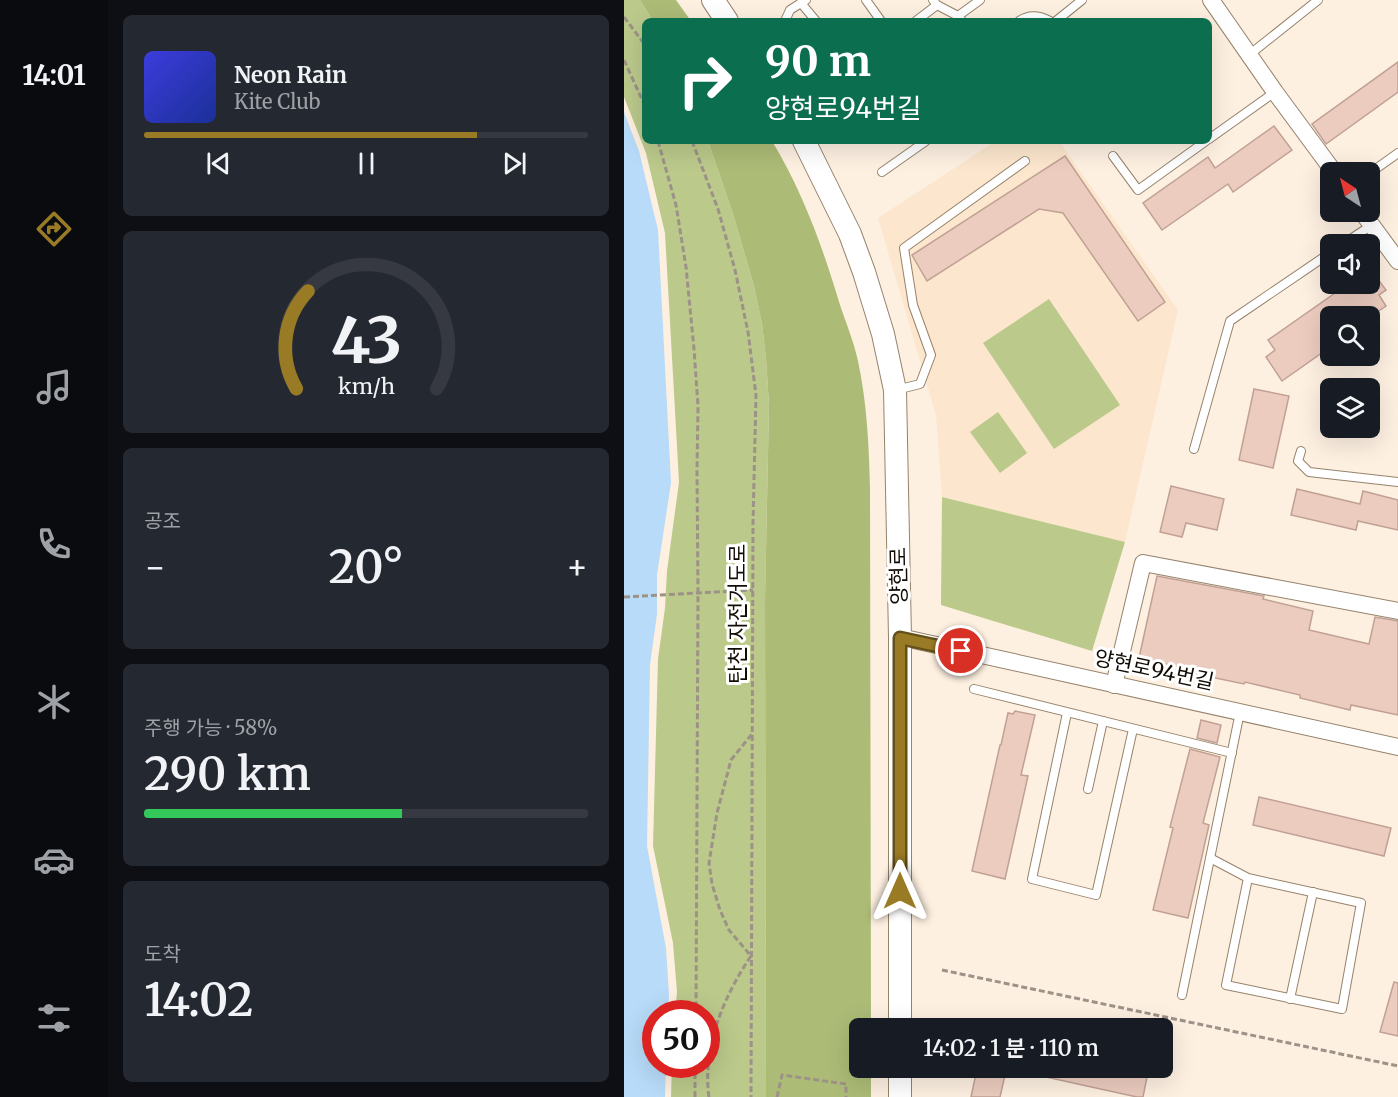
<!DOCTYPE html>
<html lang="ko">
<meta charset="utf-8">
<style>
:root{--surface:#171b24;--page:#242831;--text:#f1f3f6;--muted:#9ea1a6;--line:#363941;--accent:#9a7b25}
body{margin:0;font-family:Merriweather,"Noto Sans KR",serif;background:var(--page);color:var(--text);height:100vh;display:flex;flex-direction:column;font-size:22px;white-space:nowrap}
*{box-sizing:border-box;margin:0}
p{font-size:20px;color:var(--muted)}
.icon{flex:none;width:33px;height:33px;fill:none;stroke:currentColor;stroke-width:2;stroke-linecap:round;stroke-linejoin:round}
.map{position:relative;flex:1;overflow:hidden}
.drawer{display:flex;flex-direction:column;gap:15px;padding:15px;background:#0d0f14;width:516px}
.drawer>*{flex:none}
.guide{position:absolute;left:18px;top:18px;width:570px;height:126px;border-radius:9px;box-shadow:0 6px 24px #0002;background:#0b6e4f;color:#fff;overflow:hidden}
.needle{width:39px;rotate:324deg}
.controls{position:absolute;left:696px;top:162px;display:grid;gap:12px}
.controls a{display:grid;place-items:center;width:60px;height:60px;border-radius:9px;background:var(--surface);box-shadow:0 6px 24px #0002;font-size:30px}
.speed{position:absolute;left:18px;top:1000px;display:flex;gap:12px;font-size:30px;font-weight:700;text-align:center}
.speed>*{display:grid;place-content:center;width:78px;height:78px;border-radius:50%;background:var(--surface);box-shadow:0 6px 24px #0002;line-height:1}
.speed .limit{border:9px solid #d22;background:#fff;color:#111}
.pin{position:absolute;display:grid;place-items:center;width:51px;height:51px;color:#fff;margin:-26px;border:3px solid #fff;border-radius:50%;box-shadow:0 2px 6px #0007}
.me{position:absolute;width:66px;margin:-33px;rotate:0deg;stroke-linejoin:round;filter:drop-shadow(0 0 4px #0008)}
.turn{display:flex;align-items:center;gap:21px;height:126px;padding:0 24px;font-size:27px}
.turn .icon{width:78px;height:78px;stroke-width:2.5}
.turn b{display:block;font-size:42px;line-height:51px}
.big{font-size:45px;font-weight:600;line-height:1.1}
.drawer .card{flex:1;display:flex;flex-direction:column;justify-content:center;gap:9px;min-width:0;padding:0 21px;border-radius:9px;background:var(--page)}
.drawer .dial{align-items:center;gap:0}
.dial svg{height:156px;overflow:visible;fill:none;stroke:var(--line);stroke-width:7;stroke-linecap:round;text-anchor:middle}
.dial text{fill:var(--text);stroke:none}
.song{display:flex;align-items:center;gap:18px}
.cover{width:72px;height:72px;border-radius:9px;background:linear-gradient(135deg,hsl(240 70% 55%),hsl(230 70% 35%))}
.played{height:6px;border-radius:3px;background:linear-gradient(90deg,var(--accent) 75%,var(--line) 75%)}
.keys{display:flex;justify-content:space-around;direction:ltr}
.heat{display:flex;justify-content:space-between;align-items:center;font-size:33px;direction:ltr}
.charge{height:9px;border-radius:4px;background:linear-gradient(90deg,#34c759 58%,var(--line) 0)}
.trip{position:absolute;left:225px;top:1018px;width:324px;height:60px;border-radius:9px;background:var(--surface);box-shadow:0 6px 24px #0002;font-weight:600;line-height:60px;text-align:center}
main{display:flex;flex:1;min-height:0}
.tab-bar{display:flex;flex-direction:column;width:108px;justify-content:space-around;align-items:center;background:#090b0e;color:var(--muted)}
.tab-bar .icon{width:42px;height:42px}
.tab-bar .on{color:var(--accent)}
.tab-bar b{font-size:27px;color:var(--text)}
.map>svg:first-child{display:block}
</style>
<main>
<nav class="tab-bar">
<b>14:01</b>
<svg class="icon on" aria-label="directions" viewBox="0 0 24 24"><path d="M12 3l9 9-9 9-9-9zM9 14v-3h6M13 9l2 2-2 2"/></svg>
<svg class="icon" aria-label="music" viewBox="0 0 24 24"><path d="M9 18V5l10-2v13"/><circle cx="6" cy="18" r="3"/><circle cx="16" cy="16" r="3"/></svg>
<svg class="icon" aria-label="phone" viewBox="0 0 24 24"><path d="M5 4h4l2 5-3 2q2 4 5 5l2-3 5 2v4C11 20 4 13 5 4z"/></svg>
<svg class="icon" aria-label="climate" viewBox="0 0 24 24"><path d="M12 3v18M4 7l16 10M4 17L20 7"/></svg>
<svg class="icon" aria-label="car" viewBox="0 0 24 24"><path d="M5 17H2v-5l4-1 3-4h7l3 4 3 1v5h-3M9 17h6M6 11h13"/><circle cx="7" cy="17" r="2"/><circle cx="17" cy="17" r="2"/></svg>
<svg class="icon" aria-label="filters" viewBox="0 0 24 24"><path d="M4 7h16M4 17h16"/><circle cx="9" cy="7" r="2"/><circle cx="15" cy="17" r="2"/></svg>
</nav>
<section class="drawer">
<div class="card">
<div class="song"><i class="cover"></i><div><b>Neon Rain</b><p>Kite Club</p></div></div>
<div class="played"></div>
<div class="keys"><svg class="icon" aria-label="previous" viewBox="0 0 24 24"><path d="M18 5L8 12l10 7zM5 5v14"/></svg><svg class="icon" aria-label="pause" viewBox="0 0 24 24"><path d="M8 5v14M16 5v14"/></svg><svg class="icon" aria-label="next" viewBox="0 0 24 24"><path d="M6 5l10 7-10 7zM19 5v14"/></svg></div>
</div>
<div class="card dial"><svg viewBox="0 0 100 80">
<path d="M14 69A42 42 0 1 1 86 69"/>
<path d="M14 69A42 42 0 0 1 20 19" stroke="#9a7b25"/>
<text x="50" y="56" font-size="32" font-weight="700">43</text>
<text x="50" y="72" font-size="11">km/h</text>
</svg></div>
<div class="card"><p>공조</p>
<div class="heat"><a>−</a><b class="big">20°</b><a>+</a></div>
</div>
<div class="card"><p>주행 가능 · 58%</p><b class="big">290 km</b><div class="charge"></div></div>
<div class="card"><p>도착</p><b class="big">14:02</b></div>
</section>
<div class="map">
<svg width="774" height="1097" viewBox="0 0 774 1097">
<rect width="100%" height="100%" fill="#fdf0e1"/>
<!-- built -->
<polygon fill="#fce6cd" points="372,141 435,141 554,310 501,542 318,497 312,415 254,218"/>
<!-- green -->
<g fill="#bbc98b">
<polygon points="0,0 16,0 29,21 21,21 21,141 84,141 109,214 130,286 138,324 142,358 145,405 141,600 142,1097 47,1097 48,1065 82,1065 82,1014 51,1014 53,992 49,943 29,846 34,659 41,608 43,571 55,482 41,233 22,153 0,97"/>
<polygon points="425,299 496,405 430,449 359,343"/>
<polygon points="374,412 403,453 376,473 346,432"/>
<polygon points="318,497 501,542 468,651 317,605"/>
</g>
<!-- forest -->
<g fill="#acbb76">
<polygon points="16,0 52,0 67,21 29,21"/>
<path d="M84,141H148C179,192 199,248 216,305C222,323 230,342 234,361C243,403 245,446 246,488L247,1029H236V1068H247V1097H142L141,600L145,405L142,358L138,324L130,286L109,214Z"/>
</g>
<!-- water -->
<polygon fill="#b7dbf8" points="0,112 15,151 34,230 47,483 33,575 33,614 26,665 23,846 42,948 45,994 44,1014 32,1014 32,1065 42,1065 41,1097 0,1097"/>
<!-- building -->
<g fill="#ecccbf" stroke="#c0a194" stroke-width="1.5">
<polygon points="774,62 774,92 702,144 688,124"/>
<polygon points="650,126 668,150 609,192 604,184 538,230 519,203 584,157 591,168"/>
<polygon points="441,156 541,302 514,321 439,213 415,209 303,281 288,255"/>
<polygon points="753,278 762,290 755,295 762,306 747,316 706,316 706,347 658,381 642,357 651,350 644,340 724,284 746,284"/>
<polygon points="630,389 665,396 649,468 615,460"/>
<polygon points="547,486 600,499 593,530 562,523 558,537 536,532"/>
<polygon points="673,489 736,504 739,491 774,500 774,530 734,521 732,530 667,515"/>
<polygon points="533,576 640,596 639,599 689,611 685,630 745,644 751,617 774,621 774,715 727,705 726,710 676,698 676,695 621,682 620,684 572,674 573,671 515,658"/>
<polygon points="391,711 411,715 397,775 404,776 381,879 348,871 376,745 377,745 384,713 389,714"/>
<polygon points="577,720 597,725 593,743 573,738"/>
<polygon points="566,749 596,757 579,823 585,825 564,918 529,910 549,828 546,827"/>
<polygon points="635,797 767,828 760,856 629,825"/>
<polygon points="770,982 774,983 774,1036 756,1032"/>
<polygon points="409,1068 505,1068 524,1072 519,1097 513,1097 408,1074"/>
<polygon points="353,1069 381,1075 376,1097 347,1097"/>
</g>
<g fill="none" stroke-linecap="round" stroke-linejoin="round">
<!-- lane casing -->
<g stroke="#96836b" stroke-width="10">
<g id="lane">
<polyline points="182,0 177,3 192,21"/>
<polyline points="242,0 257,21"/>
<polyline points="309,0 313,5 334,16"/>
<polyline points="161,21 166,10 177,3"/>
<polyline points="292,21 313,5"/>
<polyline points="338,21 334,16 356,0"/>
<path d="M395,21C405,14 415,15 426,21"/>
<polyline points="432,21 458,0"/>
<polyline points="625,55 694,0"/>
<polyline points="585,139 651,92"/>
<polyline points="489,156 514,190 582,141"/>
<polyline points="258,172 302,141"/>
<polyline points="746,173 774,153"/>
<polyline points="719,244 748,225"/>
<polyline points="272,390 296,384 307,355 289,305 280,248 401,161"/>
<polyline points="570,449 606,321 706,253"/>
<polyline points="677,451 674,461 685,472 774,482"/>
<polyline points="350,689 608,753"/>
<polyline points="443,713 408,879 472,895 509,729"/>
<polyline points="464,789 479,721"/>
<polyline points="586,858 624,878 737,903 718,1009 602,985 624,878"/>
<polyline points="558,995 616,712"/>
<polyline points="666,999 689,892"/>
</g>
</g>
<!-- street casing -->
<g stroke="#96836b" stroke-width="18">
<g id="street">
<polyline points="587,0 651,92 710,172"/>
<polyline points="738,212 774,261"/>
<polyline points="276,637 774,747"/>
<polyline points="490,685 519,563 774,611"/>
</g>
</g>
<!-- secondary casing -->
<g stroke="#96836b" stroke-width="24">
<g id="secondary">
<polyline points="89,0 103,21"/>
<polyline points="180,141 226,234 240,272 259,334 271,390 276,637 276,1029"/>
<polyline points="276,1068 276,1097"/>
</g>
</g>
<!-- path -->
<g stroke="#9d9287" stroke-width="3" stroke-dasharray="6 3" stroke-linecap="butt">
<polyline points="0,17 21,45"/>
<polyline points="0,60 21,106"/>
<polyline points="34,141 52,205 62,267 70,349 74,406 73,470 74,593 72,1014"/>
<polyline points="68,141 94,209 111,270 124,332 132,395 129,523 127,1097"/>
<polyline points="0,597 129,590"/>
<polyline points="318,970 774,1066"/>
<polyline points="71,1097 71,1065"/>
<path d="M85,1097C78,1047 100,996 127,956L105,930L96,910L88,884L85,863L93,813L107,760L128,734"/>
<polyline points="153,1097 158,1075 222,1084 222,1097"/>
</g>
<!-- lane -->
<use href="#lane" stroke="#fff" stroke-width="8"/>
<!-- street -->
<use href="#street" stroke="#fff" stroke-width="16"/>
<!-- secondary -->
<use href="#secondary" stroke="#fff" stroke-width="22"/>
</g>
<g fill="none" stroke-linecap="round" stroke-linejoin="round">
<!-- route casing -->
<g stroke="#645018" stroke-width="15">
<polyline id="route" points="276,891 276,638 337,651"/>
</g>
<!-- route -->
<use href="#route" stroke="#9a7b25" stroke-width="10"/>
</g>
<g text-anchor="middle" stroke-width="6" stroke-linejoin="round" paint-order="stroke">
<!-- street labels -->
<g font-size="21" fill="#120b04" stroke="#fff">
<text transform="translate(275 576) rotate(-91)" y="7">양현로</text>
<text transform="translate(114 614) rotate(-90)" y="7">탄천 자전거도로</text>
<text transform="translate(530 670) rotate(12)" y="7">양현로94번길</text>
</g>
</g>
</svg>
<div class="controls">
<a><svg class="needle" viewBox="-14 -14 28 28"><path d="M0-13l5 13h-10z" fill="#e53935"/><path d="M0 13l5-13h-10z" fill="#9ea1a6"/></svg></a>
<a><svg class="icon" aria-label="sound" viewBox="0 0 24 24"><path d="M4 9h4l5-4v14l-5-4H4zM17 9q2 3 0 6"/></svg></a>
<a><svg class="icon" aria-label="search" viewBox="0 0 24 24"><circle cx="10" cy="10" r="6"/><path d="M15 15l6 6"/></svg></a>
<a><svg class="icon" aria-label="layers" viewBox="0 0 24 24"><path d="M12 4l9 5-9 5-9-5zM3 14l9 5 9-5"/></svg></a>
</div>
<div class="speed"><div class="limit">50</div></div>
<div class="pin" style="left:337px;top:651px;background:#d93025"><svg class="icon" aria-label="arrive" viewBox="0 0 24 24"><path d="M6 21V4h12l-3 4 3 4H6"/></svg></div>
<svg class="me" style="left:276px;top:891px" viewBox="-20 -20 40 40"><path d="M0-17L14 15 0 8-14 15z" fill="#9a7b25" stroke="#fff" stroke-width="4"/></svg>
<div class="trip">14:02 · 1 분 · 110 m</div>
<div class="guide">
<div class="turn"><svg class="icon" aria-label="right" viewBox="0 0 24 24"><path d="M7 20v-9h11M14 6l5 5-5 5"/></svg><div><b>90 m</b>양현로94번길</div></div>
</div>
</div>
</main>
